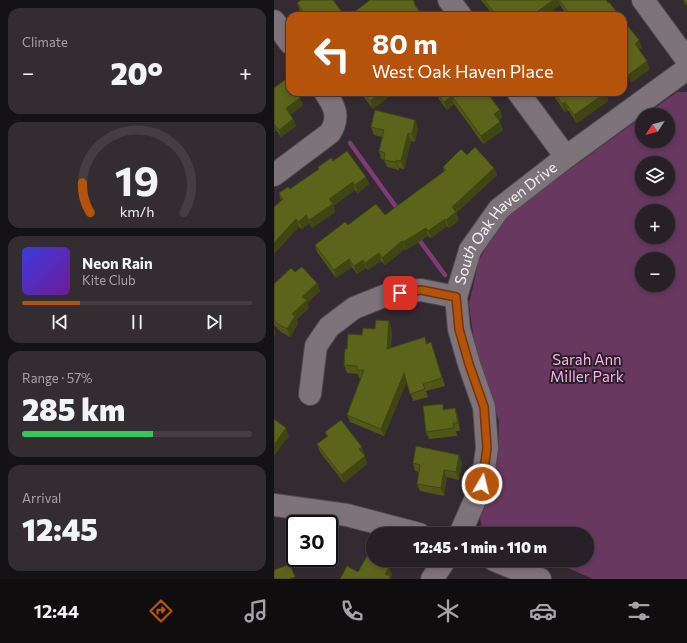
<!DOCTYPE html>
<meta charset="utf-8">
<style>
:root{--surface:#272026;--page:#332d32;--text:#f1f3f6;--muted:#a4a3a7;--line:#433e43;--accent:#b45309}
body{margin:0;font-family:Commissioner,sans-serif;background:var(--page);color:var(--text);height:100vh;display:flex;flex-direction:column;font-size:15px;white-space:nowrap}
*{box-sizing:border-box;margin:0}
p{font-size:13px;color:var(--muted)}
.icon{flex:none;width:22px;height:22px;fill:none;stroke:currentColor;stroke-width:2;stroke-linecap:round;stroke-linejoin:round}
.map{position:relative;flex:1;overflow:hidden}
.sheet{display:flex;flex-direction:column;gap:8px;padding:8px;background:#151215;width:274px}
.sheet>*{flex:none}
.hud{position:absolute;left:12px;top:12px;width:341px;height:84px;border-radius:12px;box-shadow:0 2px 6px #0003,0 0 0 1px var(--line);background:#b45309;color:#fff;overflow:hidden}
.needle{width:26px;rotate:234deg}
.buttons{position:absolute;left:361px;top:108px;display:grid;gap:8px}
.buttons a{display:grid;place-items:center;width:40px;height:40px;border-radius:50%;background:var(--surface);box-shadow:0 2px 6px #0003,0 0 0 1px var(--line);font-size:20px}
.speed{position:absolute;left:12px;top:515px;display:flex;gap:8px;font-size:20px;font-weight:700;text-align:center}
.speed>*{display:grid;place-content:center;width:52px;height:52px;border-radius:50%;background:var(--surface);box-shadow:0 2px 6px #0003,0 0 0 1px var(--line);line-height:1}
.speed .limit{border:2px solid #111;border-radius:6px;background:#fff;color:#111}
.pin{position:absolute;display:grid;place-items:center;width:34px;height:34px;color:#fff;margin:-17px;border-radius:8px;box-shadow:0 2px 6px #0006}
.me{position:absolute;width:44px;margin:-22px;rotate:8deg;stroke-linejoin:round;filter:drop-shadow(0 0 3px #0008)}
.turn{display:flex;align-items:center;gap:14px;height:84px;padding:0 20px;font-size:18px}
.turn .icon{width:52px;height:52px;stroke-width:2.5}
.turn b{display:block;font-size:28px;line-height:34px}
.big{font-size:30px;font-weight:800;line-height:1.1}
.sheet .widget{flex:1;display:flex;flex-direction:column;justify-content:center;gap:6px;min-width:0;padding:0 14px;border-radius:12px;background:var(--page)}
.sheet .dial{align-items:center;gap:0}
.dial svg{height:104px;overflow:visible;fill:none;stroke:var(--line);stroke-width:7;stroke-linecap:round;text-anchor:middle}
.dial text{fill:var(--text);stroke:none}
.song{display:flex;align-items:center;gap:12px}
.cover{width:48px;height:48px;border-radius:6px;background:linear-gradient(135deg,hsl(240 70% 55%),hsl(280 70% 35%))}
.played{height:4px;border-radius:2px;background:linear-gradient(90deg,var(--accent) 25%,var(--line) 25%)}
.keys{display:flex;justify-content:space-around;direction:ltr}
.heat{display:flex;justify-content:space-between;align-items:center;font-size:22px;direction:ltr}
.charge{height:6px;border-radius:3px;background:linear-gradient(90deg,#34c759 57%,var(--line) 0)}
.trip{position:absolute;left:92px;top:527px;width:228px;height:40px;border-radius:20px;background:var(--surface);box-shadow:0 2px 6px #0003,0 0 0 1px var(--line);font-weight:800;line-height:40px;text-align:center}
.tabs{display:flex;height:64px;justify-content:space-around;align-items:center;background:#100d0f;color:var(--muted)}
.tabs .icon{width:28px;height:28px}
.tabs .selected{color:var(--accent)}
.tabs b{font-size:18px;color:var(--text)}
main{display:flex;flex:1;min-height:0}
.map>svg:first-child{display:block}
</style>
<main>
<section class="sheet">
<div class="widget"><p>Climate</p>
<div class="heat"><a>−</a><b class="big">20°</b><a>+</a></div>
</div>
<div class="widget dial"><svg viewBox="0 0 100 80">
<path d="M14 69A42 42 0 1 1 86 69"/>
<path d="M14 69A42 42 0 0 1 8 46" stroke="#b45309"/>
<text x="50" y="56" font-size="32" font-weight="700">19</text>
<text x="50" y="72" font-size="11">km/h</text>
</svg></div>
<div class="widget">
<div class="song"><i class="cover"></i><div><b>Neon Rain</b><p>Kite Club</p></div></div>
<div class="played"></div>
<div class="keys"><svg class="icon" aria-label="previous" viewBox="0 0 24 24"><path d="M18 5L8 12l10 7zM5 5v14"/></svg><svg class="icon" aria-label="pause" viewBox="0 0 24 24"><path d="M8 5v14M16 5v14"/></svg><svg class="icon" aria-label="next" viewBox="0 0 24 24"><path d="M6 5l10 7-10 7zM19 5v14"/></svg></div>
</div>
<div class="widget"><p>Range · 57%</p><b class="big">285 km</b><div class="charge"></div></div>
<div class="widget"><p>Arrival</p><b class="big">12:45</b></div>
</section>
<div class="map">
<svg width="413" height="579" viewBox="0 0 413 579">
<rect width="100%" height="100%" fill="#342a32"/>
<!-- green -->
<path fill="#693860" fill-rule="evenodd" d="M403,92H413V579H319L275,560H313V534H213L209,531L206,519L214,499L224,457L225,421L201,348L195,304L205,260L229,220L267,190L368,117V141H394V115H371ZM368,163H394V189H368ZM368,211H394V237H368ZM368,259H394V285H368Z"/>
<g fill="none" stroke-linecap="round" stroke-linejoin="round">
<!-- stream -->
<g stroke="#7e3c74" stroke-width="4.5">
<polyline points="76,143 125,211"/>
<polyline points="143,237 171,275"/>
</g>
<!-- minor casing -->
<g stroke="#51484f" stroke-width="24">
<g id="minor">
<polyline points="175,0 187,16"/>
<polyline points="369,0 413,60"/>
<polyline points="0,21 16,43"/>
<polyline points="244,92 292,157"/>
<path d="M0,175L56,133C66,117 61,107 51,92"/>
<polyline points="36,394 42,346 55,327 80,308 115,294 147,290 182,297"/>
<polyline points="0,505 73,515 145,534"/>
<path id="s1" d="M186,534L208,484L213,448L210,407L195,364L185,329L182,297L196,250L225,209L292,157L413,69"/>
<polyline points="220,560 266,579"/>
<polyline points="158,579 171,560"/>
</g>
</g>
<!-- minor -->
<use href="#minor" stroke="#7e727b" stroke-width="22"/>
</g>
<!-- wall -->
<g fill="#4f5617">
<polygon points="207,0 332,0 346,16 294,16 286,5 271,16 220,16"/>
<polygon points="409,0 413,0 413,6"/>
<polygon points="23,3 68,12 69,16 29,16 26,11"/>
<polygon points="0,87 29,105 16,115 19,119 22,126 7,137 2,130 0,132"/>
<polygon points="86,92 121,92 99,109"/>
<polygon points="162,92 210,96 226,110 228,117 225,120 229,130 209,144 180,104 173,110 165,99"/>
<polygon points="277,92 340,92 333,97 334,101 303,123 294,110 291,112"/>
<polygon points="141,120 144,128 141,142 137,141 130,169 125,168 125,170 113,167 110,160 107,159 105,151 108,137 100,135 97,127"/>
<polygon points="193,155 220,168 223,175 182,213 185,220 175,228 173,226 157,238 154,236 132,250 131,249 111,265 107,261 94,270 92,268 83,274 78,267 62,278 43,252 41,245 74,225 111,215 170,172 169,167"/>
<polygon points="59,161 92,177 95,184 84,193 81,190 59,206 61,212 38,228 35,223 28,229 25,227 7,201 5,193 16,189 45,169 44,167"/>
<polygon points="21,272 43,283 46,291 33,303 35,308 22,320 24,324 16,337 7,332 0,325 0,284"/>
<polygon points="101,329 118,329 117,348 151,337 153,344 157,342 171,386 152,391 154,397 139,401 133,381 110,436 76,422 73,415 87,378 85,378 84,374 73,373 70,365 73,349 88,335"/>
<polygon points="171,410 184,416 186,431 182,431 183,436 155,439 152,432"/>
<polygon points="51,432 91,455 90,456 93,464 70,483 46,452 43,444 53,437"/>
<polygon points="139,463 188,463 185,480 173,477 170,496 146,491 143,484 145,472 141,471"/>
</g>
<!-- shaded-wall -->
<g fill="#404613">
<polygon points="279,0 284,0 286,5 271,16 260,16 260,14"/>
<polygon points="68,12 69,16 63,16"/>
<polygon points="365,40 368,48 363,51 361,44"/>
<polygon points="373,61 376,69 357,83 354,75"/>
<polygon points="353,73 355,81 349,85 349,76"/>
<polygon points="108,92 121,92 99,109 96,101"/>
<polygon points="330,92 340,92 333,97 334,101 303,123 300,115"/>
<polygon points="178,96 180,104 173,110 170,102"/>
<polygon points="26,98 29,105 15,116 12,108"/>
<polygon points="291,102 294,110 291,112 288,104"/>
<polygon points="226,110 228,117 223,121 220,114"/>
<polygon points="19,119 22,126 7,137 5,130"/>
<polygon points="141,120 144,128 141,142 138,134"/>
<polygon points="226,122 229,130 209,144 207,136"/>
<polygon points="0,124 2,130 0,132"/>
<polygon points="134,133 137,141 130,169 127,161"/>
<polygon points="122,160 125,168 125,170 122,162"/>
<polygon points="220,168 223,175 182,213 185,220 175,228 172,220 178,207"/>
<polygon points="92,177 95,184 84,193 81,185"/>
<polygon points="79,182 81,190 59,206 61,212 38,228 35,220 55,199"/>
<polygon points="32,215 35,223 28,229 25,222"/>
<polygon points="22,219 25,227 0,254 0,243"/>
<polygon points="171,219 173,226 157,238 154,231"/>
<polygon points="152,228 154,236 132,250 129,242"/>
<polygon points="128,241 131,249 111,265 108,258"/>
<polygon points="105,253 107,261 94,270 91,263"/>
<polygon points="75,259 78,267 62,278 60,270"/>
<polygon points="89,260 92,268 83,274 80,266"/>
<polygon points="43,283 46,291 33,303 35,308 22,320 24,324 16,337 13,329 18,314 28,297"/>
<polygon points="115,321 118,329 116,357 113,349"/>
<polygon points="0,328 2,333 0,337"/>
<polygon points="130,373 133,381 110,436 107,429"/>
<polygon points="181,408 184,416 186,431 184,423"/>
<polygon points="12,428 15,436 0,456 0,445"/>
<polygon points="88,447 91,455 88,457 85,449"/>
<polygon points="185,455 188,463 185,480 182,472"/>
<polygon points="91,456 93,464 70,483 67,475"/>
<polygon points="170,470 173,477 170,496 167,488"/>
<polygon points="112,560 113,560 115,566 112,572 109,564"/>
<polygon points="115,567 118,575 117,577 117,579 113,579 111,574"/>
</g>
<!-- building -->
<g fill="#5c641b" stroke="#404613">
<polygon points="27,0 59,0 68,12 63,16 32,16 23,3"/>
<polygon points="96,0 139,0 141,3 140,4 149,16 75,16"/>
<polygon points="210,0 279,0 260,14 261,16 223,16"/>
<polygon points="285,0 332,0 334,3 335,2 346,16 297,16"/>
<polygon points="349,20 365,40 361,44 373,61 354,75 353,73 349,76"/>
<polygon points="12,79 16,84 16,92 22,92 26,98 12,108 19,119 5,130 0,124 0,87 0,88"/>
<polygon points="89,92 108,92 96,101"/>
<polygon points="162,92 207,92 210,96 214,94 226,110 220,114 226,122 207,136 178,96 170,102"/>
<polygon points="280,92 331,92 331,93 300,115 291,102 288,104"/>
<polygon points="101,110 141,120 138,134 134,133 127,161 122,160 122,162 110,160 111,153 105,151 110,130 97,127"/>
<polygon points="201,147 220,168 178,207 182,212 172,220 171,219 154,231 152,228 129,242 128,241 108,258 105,253 91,263 89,260 80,266 75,259 60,270 41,245 71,222 74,225 102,204 111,215 172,170 169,167 187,149 193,155"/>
<polygon points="73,151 92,177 81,185 79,182 55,199 59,204 35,220 32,215 25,222 22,219 0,243 0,207 9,199 5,193 14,187 16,189 45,169 44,167 57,158 59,161"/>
<polygon points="28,267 43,283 28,297 33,300 18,314 21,316 13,329 4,324 0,320 0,284 17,268 21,272"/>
<polygon points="102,320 115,321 113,349 151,337 152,344 157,342 168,378 149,384 151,389 136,394 130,373 107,429 73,415 90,370 83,370 83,366 70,365 71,349 73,349 74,334 88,335 89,328 101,329"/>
<polygon points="169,404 169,410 181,408 184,423 179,423 180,428 152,432 149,406"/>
<polygon points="0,419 12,428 0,445"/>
<polygon points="67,420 88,447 85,449 91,456 67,475 43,444 54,436 51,432"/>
<polygon points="142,446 185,455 182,472 170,470 167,488 143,484 146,465 139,463"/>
<polygon points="97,549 99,551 99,560 112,560 109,564 115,567 111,574 116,576 115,579 66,579 73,566 84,572"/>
<polygon points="16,564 21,577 15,579 0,579 0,570"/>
</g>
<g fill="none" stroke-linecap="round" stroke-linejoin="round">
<!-- route casing -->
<g stroke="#753606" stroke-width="10">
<polyline id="route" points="126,293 147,290 182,297 185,329 195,364 210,407 213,448 208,484"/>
</g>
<!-- route -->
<use href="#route" stroke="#b45309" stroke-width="7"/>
</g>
<g text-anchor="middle" stroke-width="4" stroke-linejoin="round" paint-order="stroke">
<!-- street labels -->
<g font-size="15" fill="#f8f1f6" stroke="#2a2028">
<text dy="5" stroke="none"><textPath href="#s1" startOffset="338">South Oak Haven Drive</textPath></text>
</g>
<!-- park labels -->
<g font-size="15" fill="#fbafed" stroke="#2a2028">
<text x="313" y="365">Sarah Ann<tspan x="313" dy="17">Miller Park</tspan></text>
</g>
</g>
</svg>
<div class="buttons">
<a><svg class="needle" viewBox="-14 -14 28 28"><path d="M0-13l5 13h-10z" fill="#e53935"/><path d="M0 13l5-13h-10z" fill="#a4a3a7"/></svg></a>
<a><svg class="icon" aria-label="layers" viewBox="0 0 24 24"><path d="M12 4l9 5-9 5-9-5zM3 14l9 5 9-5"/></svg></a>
<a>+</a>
<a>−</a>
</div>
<div class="speed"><div class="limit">30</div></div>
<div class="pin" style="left:126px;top:293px;background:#d93025"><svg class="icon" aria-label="arrive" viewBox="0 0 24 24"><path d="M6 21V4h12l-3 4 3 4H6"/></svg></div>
<svg class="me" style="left:208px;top:484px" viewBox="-20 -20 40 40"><circle r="17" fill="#b45309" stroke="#fff" stroke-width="3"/><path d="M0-11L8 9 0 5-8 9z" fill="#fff"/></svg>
<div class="trip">12:45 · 1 min · 110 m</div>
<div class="hud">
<div class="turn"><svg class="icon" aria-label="left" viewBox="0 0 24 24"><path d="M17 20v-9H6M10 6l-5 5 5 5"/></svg><div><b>80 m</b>West Oak Haven Place</div></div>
</div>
</div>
</main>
<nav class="tabs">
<b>12:44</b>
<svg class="icon selected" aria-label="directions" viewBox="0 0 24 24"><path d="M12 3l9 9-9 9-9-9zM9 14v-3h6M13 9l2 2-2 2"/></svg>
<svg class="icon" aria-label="music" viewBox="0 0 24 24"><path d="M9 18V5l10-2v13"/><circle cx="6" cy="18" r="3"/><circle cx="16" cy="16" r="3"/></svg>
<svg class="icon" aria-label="phone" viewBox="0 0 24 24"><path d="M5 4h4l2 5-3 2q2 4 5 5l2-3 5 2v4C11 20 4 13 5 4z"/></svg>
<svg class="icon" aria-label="climate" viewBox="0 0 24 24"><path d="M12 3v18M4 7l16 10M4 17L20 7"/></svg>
<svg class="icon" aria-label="car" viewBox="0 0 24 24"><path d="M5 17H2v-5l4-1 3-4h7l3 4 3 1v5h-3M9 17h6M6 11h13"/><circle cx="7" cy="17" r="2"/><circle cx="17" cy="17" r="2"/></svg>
<svg class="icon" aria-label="filters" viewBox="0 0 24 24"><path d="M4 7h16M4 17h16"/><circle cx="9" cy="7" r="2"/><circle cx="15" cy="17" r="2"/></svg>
</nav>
